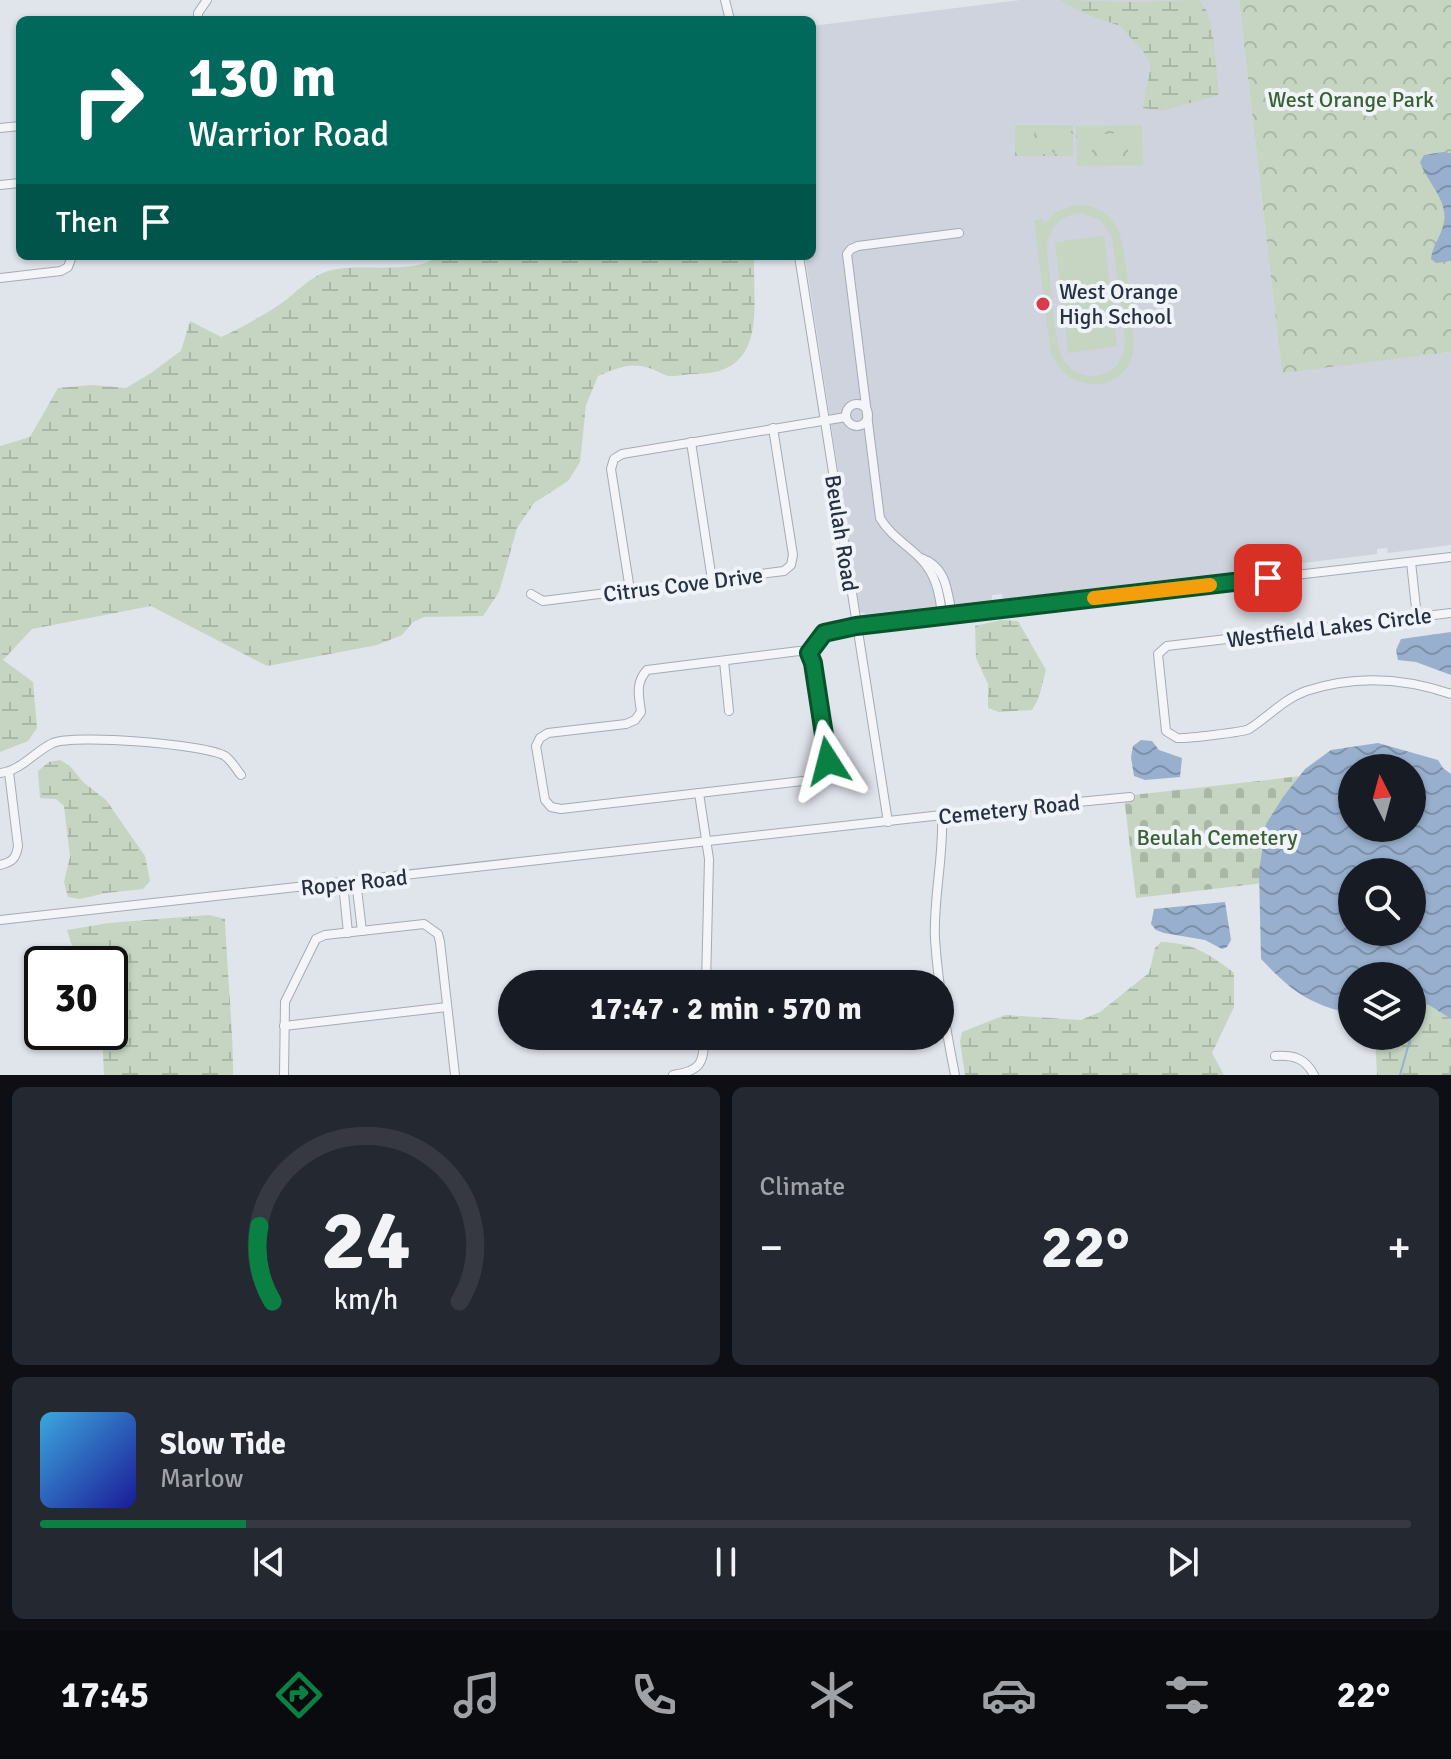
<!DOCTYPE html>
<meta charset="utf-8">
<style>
:root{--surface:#171b24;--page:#242831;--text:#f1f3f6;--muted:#9ea1a6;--line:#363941;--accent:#0b8043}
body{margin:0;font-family:Signika,sans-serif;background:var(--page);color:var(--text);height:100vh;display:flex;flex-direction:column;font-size:30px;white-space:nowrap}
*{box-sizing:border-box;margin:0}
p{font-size:26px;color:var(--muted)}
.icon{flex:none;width:44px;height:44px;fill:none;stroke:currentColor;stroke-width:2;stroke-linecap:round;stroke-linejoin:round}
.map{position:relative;height:1075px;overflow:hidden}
.details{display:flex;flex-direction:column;gap:12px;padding:12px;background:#0d0f14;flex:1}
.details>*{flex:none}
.banner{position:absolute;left:16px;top:16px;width:800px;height:244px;border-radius:12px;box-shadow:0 2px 6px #0004;background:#00695c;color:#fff;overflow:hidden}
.needle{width:52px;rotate:354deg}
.fabs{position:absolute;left:1338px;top:754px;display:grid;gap:16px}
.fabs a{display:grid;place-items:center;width:88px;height:88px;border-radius:50%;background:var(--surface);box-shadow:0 2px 6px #0004;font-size:40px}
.speed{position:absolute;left:24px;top:946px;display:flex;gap:16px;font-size:40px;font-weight:700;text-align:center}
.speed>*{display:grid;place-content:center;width:104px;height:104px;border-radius:50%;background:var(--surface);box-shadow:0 2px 6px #0004;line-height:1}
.speed .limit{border:4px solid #111;border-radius:12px;background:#fff;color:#111}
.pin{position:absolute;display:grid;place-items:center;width:68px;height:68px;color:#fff;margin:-34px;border-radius:16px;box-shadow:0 4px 12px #0006}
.me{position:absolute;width:88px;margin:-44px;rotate:351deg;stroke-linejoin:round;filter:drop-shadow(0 0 6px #0008)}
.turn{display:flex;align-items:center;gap:28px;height:168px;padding:0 40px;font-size:36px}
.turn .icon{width:104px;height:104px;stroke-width:2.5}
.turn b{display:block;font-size:56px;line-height:68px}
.then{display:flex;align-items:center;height:76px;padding:0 40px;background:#0003;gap:16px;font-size:30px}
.big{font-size:60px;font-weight:800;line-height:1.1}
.details .widget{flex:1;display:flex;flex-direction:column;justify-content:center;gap:12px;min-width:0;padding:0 28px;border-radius:12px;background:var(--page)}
.details .dial{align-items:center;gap:0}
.dial svg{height:208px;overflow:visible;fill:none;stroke:var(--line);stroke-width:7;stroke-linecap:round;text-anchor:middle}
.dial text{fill:var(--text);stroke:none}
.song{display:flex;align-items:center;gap:24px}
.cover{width:96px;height:96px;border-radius:12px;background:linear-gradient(135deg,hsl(200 70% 55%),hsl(240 70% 35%))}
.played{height:8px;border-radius:4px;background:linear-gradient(90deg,var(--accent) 15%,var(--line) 15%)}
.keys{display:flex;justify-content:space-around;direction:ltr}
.heat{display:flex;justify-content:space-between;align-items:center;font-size:44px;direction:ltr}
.details .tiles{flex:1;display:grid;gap:12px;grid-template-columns:1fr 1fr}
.widget:last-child{grid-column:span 2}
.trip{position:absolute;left:498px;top:970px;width:456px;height:80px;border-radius:40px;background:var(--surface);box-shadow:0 2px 6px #0004;font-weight:800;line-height:80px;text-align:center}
.menu{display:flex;height:128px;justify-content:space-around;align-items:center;background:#090b0e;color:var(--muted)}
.menu .icon{width:56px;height:56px}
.menu .on{color:var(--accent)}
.menu b{font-size:36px;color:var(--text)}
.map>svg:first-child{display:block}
</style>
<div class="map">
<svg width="1451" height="1075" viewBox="0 0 1451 1075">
<defs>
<pattern id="wetland-marsh" width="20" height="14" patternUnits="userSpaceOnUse" patternTransform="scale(2)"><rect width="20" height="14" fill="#c5d5c1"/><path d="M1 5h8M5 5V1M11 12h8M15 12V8" fill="none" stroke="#a9b7a7"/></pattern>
<pattern id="cemetery-stones" width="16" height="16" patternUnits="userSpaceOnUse" patternTransform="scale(2)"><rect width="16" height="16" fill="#c5d5c1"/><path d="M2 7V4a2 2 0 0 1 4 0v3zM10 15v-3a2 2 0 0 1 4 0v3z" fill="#a9b7a7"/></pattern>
<pattern id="park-crowns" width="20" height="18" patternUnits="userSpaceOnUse" patternTransform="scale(2)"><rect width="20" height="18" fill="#c5d5c1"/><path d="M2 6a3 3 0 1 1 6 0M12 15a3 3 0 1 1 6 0" fill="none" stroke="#a9b7a7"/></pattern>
<pattern id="water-waves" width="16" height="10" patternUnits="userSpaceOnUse" patternTransform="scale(2)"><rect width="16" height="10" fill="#98b0ce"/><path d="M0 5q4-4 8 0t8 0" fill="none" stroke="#7c90a9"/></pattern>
</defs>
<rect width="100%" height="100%" fill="#e0e4eb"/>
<!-- built -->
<polygon fill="#ced3dd" points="1021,0 1239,0 1282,372 1451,352 1451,545 1388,553 1387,548 1377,549 1377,554 1222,573 1003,599 1002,594 992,595 992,600 867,614 860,612 805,256 812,256 812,26"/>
<!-- wetland -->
<g fill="url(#wetland-marsh)">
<path d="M1060,0L1135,2L1199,0C1217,15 1215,73 1219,95L1162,111L1143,108L1151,65L1143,51L1120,26L1083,13Z"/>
<path d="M437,256H754C753,309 768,375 694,374C686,374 676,377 669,376C664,375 657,371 652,369C631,361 617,368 598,376L586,405L580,462L568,481L534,503L517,528L499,592L483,616L424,617L413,622L402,635L377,645L267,666L151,606L32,629L3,660L33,682L37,728L28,741L0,752V446L30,437L58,388L92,385L126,388L151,373L181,351L190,321L221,337C240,329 258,318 276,307C294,296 307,278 328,271C358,262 417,276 437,256Z"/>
<polygon points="1001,620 1018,621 1046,670 1039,697 1032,710 999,712 988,708 988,684 976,658 975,626"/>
<polygon points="60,760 70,766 83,782 106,800 145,856 150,881 143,889 106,893 80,899 68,897 64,882 70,857 64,806 56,799 40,798 38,771 49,762"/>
<path d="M209,915L225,919C227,972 233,1023 233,1075H104L102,1032H110V964H78L67,930L109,923Z"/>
<path d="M1161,942C1193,943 1208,953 1234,973V1007L1212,1053L1224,1075H965L960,1042L962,1032L1005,1015L1081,1020L1100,1012L1149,973L1155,948Z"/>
<polygon points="1424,1002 1451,1019 1451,1075 1377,1075 1375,1036 1412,1036 1412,1003"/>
</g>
<!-- cemetery -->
<polygon fill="url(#cemetery-stones)" points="1329,773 1341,874 1136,898 1124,796"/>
<!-- park -->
<g fill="url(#park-crowns)">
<polygon points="1239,0 1451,0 1451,352 1282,373"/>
<rect x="1015" y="125" width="58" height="31"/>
<polygon points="1142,125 1143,165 1077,166 1076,126"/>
</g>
<!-- pitch -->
<g fill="#c5d5c1" fill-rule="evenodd">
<polygon points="1018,128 1034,128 1034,154 1018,155"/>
<rect x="1037" y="128" width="15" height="26"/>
<rect x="1055" y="128" width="16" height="26"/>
<rect x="1113" y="133" width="10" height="24"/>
<rect x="1128" y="133" width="11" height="24"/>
<rect x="1081" y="134" width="11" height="23"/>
<rect x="1097" y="134" width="10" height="23"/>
<path d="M1075,205C1094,204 1108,212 1118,229C1125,247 1138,340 1132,357C1116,400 1059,389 1050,348L1034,220L1043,219L1044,224L1056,212ZM1081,213L1100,220L1112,237L1125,339C1125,352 1121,364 1110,371C1093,382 1070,375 1062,357C1053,336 1050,276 1047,251C1047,229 1059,215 1081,213Z"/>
<polygon points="1104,236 1117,346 1068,353 1055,242"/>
</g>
<!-- water -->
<g fill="url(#water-waves)" fill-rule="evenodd">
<path d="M1443,152L1451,153V261L1436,263L1431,259C1432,246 1442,235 1444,222C1448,200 1427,182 1420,162L1424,155Z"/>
<polygon points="1451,632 1451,675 1416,662 1398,660 1396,650 1401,639"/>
<polygon points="1141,740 1152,741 1159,750 1182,758 1180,777 1145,780 1134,776 1131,757 1133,746"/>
<path d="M1378,743L1438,760L1443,768L1451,774V1019L1424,1002L1412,1003V976H1352V1014C1307,1003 1293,992 1261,959L1259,871L1266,824L1283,797L1305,769L1331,750ZM1412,768V828H1352V768ZM1412,872V932H1352V872Z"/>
<polygon points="1225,902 1231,940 1227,947 1222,949 1205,940 1164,933 1156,930 1151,924 1154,909"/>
</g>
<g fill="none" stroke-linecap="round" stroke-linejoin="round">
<!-- stream -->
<g stroke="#98b0ce" stroke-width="2">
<polyline points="1412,1032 1424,1000"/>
<polyline points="1400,1075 1411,1036"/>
</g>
<!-- minor casing -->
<g stroke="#a5abb6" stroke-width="10">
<g id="minor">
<polyline points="725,0 730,20"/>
<polyline points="198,20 198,13 207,0"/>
<polyline points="0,128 20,126"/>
<polyline points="0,185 20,183"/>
<polyline points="799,256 888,822"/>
<polyline points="0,278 61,271 68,267 72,256"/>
<circle cx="857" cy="415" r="11"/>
<polyline points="691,442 712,580"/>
<path d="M921,558C947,567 947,591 952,615"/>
<polyline points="1411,562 1417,617"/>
<polyline points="630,590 611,469 614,459 622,454 846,417"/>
<polyline points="531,594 543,601 784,571 791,565 793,555 773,428"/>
<path d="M1451,613L1167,646L1158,654L1166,731C1167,732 1176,737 1177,738C1184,739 1244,732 1249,729C1268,717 1284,699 1306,691C1354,675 1404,678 1451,694"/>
<path d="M942,616C940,594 936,574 920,558C906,544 890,535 880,518L847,254L851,249L858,246L959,233"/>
<path d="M799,651L809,653L813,663L828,761L827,773L820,779L561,809L551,807L545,800L536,746L540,738L548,733L626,724L635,720L641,712C639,696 635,683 647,670Z"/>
<polyline points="809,653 824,633 856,626 1451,557"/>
<polyline points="724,661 729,711"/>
<path d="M0,773C21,771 35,751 53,743C75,734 205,744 225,756C232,761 236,769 241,775"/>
<polyline points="699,793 709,859 706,984"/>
<path d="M942,815C944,857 933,898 935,939C938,985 946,1030 955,1075"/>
<path d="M0,865C12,862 16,859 18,846L9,772"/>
<polyline points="356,881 362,931"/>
<polyline points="343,883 348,933"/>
<polyline points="0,920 942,815 1130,797"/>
<polyline points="284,1026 447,1007"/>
<path d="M1275,1056C1294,1055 1305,1058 1314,1075"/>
<polyline points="284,1075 285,1002 316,939 325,935 424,924 438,934 440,942 455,1075"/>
<path d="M673,1075C701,1071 704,1063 704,1036"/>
</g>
</g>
<!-- minor -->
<use href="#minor" stroke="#f4f5f8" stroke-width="8"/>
</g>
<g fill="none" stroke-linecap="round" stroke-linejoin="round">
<!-- route casing -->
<g stroke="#07532c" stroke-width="20">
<polyline id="route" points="828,761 813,663 809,653 824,633 856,626 1268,578"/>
</g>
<!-- route -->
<use href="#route" stroke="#0b8043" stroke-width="14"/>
<!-- slow -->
<polyline stroke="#f59e0b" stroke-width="14" points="1094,598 1210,585"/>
</g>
<!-- markers -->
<circle fill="#da3b4e" stroke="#f0f3f8" stroke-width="3" cx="1043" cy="304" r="8"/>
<g text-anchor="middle" stroke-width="8" stroke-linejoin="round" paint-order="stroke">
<!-- park labels -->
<g font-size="22" fill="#3a6133" stroke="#f0f3f8">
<text x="1351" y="107">West Orange Park</text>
<text x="1217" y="845">Beulah Cemetery</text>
</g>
<!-- poi labels -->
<g font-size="22" fill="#273144" stroke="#f0f3f8" text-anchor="start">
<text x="1059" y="299">West Orange<tspan x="1059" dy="25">High School</tspan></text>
</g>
<!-- street labels -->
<g font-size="22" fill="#273144" stroke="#f0f3f8">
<text transform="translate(842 533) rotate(81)" y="8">Beulah Road</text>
<text transform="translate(683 584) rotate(-7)" y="8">Citrus Cove Drive</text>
<text transform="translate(1329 627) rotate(-7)" y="8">Westfield Lakes Circle</text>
<text transform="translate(1009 809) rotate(-6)" y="8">Cemetery Road</text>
<text transform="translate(354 882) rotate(-6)" y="8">Roper Road</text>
</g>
</g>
</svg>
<div class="fabs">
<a><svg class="needle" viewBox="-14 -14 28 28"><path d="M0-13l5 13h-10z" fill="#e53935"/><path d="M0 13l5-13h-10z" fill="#9ea1a6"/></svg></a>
<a><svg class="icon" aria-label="search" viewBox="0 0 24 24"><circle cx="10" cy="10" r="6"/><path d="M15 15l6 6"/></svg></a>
<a><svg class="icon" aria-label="layers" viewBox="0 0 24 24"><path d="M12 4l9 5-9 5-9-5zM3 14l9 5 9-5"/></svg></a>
</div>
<div class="speed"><div class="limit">30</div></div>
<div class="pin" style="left:1268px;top:578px;background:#d93025"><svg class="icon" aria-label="arrive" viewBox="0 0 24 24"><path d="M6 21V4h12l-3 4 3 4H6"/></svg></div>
<svg class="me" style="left:828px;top:761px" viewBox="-20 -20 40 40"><path d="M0-17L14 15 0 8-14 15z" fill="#0b8043" stroke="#fff" stroke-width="4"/></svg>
<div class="trip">17:47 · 2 min · 570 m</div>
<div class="banner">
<div class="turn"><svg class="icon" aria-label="right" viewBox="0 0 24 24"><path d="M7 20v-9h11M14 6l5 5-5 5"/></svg><div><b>130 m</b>Warrior Road</div></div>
<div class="then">Then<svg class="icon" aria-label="arrive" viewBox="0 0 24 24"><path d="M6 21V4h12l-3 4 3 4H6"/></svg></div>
</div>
</div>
<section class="details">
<div class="tiles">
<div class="widget dial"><svg viewBox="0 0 100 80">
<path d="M14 69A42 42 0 1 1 86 69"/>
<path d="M14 69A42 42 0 0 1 9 40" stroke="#0b8043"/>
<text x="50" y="56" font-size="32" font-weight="700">24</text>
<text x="50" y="72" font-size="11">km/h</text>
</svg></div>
<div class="widget"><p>Climate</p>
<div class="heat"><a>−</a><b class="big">22°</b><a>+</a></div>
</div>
<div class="widget">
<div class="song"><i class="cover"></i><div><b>Slow Tide</b><p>Marlow</p></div></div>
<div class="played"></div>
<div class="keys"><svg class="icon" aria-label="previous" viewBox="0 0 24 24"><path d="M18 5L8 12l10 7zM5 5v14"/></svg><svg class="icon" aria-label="pause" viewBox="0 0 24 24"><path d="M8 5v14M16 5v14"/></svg><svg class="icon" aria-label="next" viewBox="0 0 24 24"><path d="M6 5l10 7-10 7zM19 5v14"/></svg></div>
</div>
</div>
</section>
<nav class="menu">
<b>17:45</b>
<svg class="icon on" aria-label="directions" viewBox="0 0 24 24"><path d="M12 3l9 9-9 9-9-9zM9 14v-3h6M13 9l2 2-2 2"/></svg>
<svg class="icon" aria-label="music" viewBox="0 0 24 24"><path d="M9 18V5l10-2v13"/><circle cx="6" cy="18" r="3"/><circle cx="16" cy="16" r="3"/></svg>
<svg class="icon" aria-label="phone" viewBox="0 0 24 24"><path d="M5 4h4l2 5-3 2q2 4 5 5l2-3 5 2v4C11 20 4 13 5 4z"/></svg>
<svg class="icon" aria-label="climate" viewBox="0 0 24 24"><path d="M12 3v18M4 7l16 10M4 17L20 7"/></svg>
<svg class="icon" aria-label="car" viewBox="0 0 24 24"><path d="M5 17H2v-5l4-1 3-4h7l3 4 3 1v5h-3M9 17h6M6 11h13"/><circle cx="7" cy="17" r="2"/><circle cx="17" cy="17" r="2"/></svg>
<svg class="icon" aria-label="filters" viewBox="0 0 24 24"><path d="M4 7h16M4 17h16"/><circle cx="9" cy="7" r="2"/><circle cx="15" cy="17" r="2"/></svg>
<b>22°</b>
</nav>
